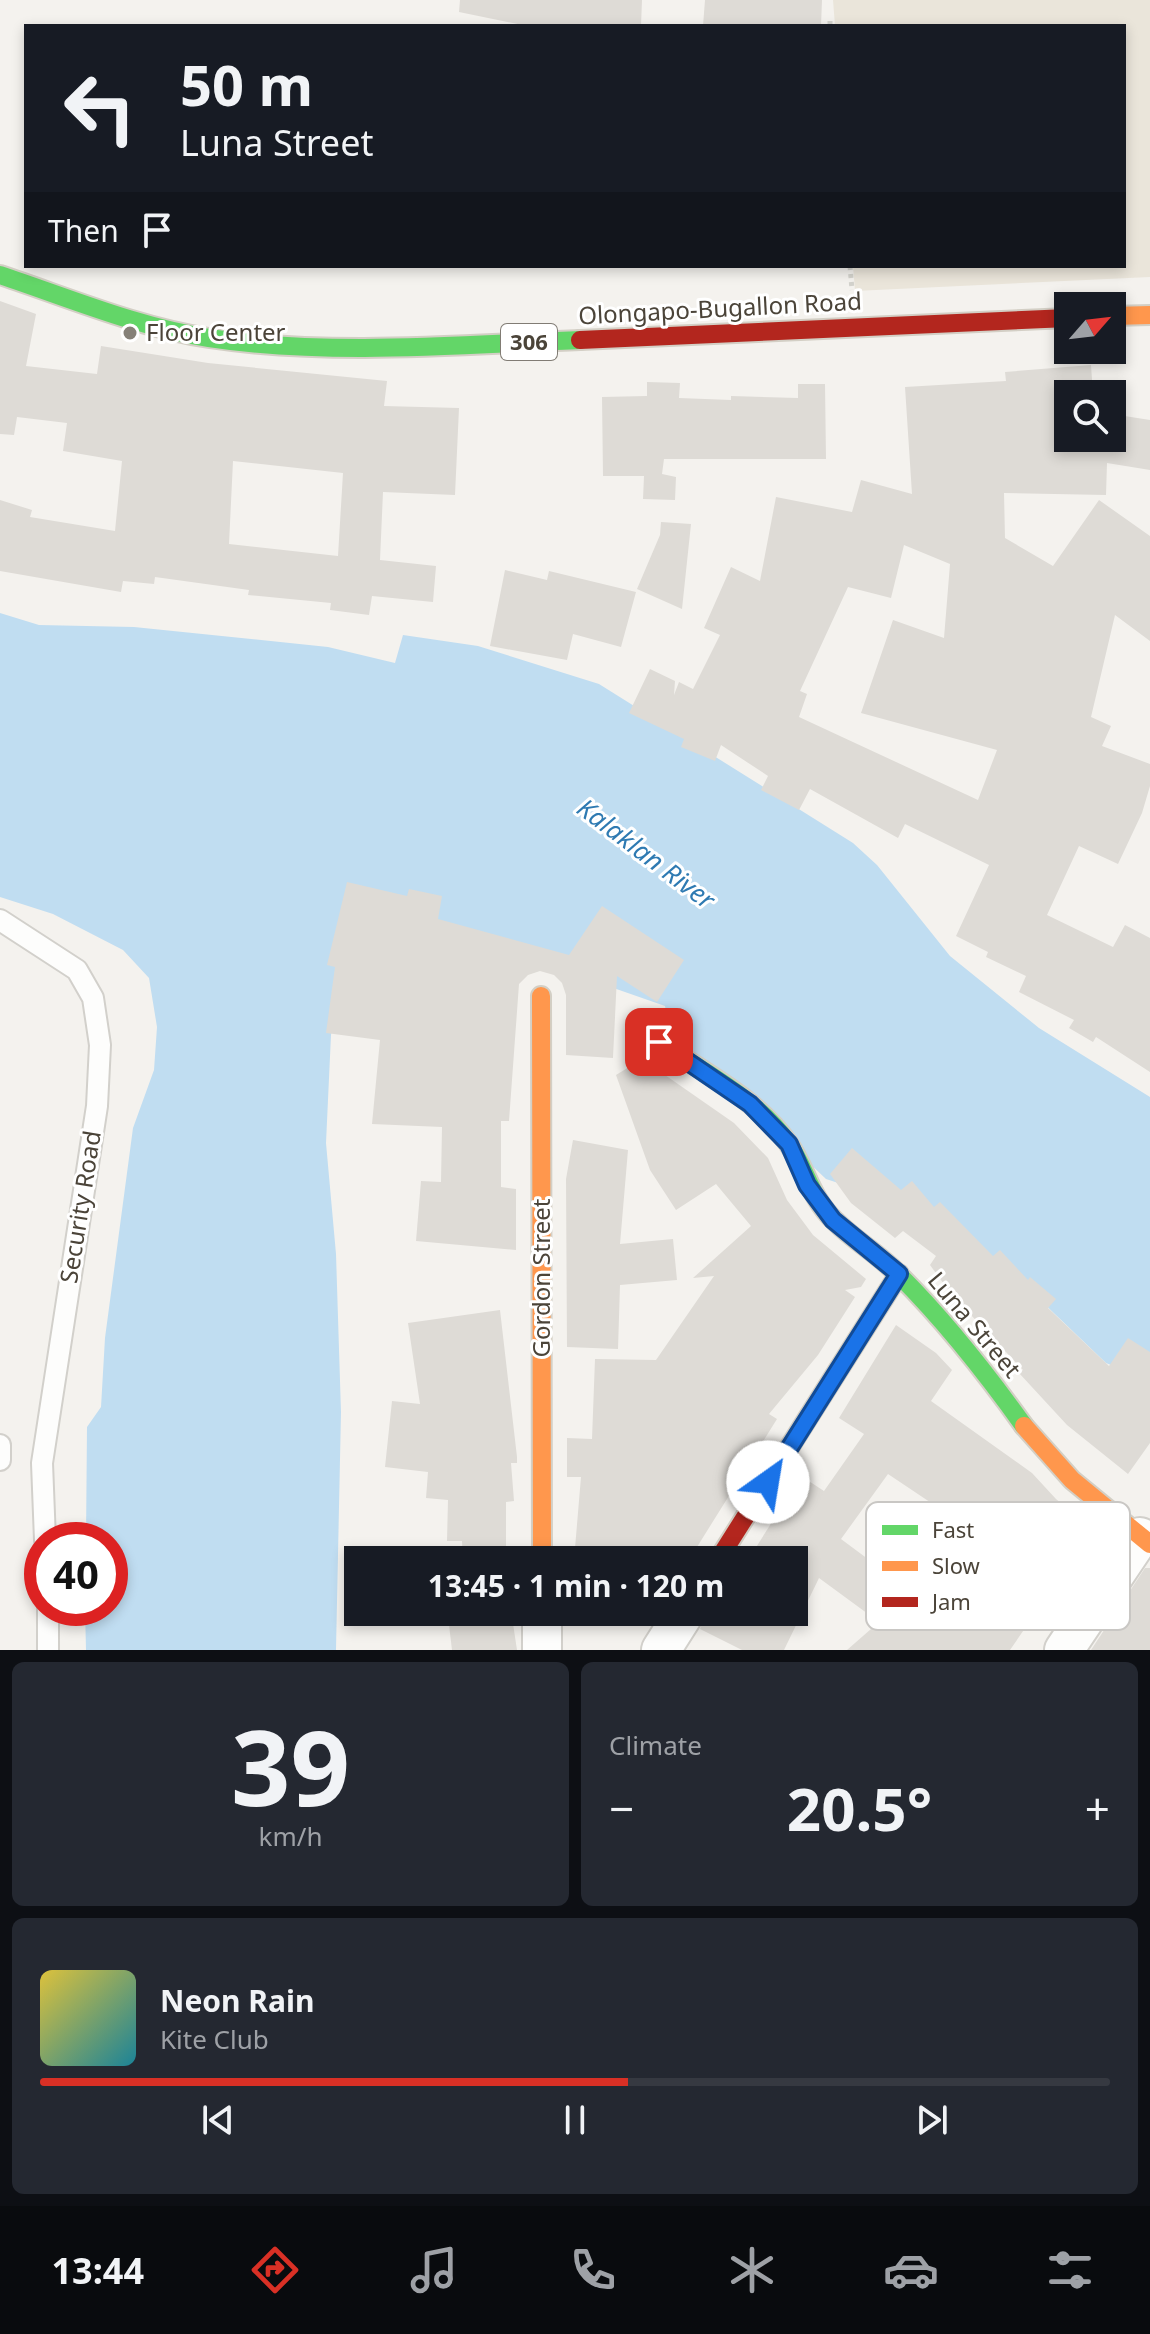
<!DOCTYPE html>
<meta charset="utf-8">
<style>
:root{--surface:#171b24;--page:#242831;--text:#f1f3f6;--muted:#9ea1a6;--line:#363941;--accent:#d93025}
body{margin:0;font-family:"Noto Sans",sans-serif;background:var(--page);color:var(--text);height:100vh;display:flex;flex-direction:column;font-size:30px;white-space:nowrap}
*{box-sizing:border-box;margin:0}
p{font-size:26px;color:var(--muted)}
.icon{flex:none;width:44px;height:44px;fill:none;stroke:currentColor;stroke-width:2;stroke-linecap:round;stroke-linejoin:round}
.map{position:relative;height:1650px;overflow:hidden}
.details{display:flex;flex-direction:column;gap:12px;padding:12px;background:#0d0f14;flex:1}
.details>*{flex:none}
.hud{position:absolute;left:24px;top:24px;width:1102px;height:244px;border-radius:0px;box-shadow:0 4px 12px #0003;background:#171b24;color:var(--text);overflow:hidden}
.needle{width:52px;rotate:62deg}
.fabs{position:absolute;left:1054px;top:292px;display:grid;gap:16px}
.fabs a{display:grid;place-items:center;width:72px;height:72px;border-radius:0px;background:var(--surface);box-shadow:0 4px 12px #0003;font-size:40px}
.speed{position:absolute;left:24px;top:1522px;display:flex;gap:16px;font-size:40px;font-weight:700;text-align:center}
.speed>*{display:grid;place-content:center;width:104px;height:104px;border-radius:50%;background:var(--surface);box-shadow:0 4px 12px #0003;line-height:1}
.speed .limit{border:12px solid #d22;background:#fff;color:#111}
.pin{position:absolute;display:grid;place-items:center;width:68px;height:68px;color:#fff;margin:-34px;border-radius:16px;box-shadow:0 4px 12px #0006}
.me{position:absolute;width:88px;margin:-44px;rotate:32deg;stroke-linejoin:round;filter:drop-shadow(0 0 6px #0008)}
.turn{display:flex;align-items:center;gap:28px;height:168px;padding:0 24px;font-size:36px}
.turn .icon{width:104px;height:104px;stroke-width:2.5}
.turn b{display:block;font-size:56px;line-height:68px}
.then{display:flex;align-items:center;height:76px;padding:0 24px;background:#0003;gap:16px;font-size:30px}
.big{font-size:60px;font-weight:700;line-height:1.1}
.details .tile{flex:1;display:flex;flex-direction:column;justify-content:center;gap:12px;min-width:0;padding:0 28px;border-radius:12px;background:var(--page)}
.details .dial{align-items:center;gap:0}
.dial b{font-size:104px;line-height:1}
.song{display:flex;align-items:center;gap:24px}
.cover{width:96px;height:96px;border-radius:12px;background:linear-gradient(135deg,hsl(50 70% 55%),hsl(190 70% 35%))}
.played{height:8px;border-radius:4px;background:linear-gradient(90deg,var(--accent) 55%,var(--line) 55%)}
.keys{display:flex;justify-content:space-around;direction:ltr}
.heat{display:flex;justify-content:space-between;align-items:center;font-size:44px;direction:ltr}
.details .tiles{flex:1;display:grid;gap:12px;grid-template-columns:1fr 1fr}
.tile:last-child{grid-column:span 2}
.trip{position:absolute;left:344px;top:1546px;width:464px;height:80px;border-radius:0px;background:var(--surface);box-shadow:0 4px 12px #0003;font-weight:700;line-height:80px;text-align:center}
.tabs{display:flex;height:128px;justify-content:space-around;align-items:center;background:#090b0e;color:var(--muted)}
.tabs .icon{width:56px;height:56px}
.tabs .active{color:var(--accent)}
.tabs b{font-size:36px;color:var(--text)}
.map>svg:first-child{display:block}
</style>
<div class="map">
<svg width="1150" height="1650" viewBox="0 0 1150 1650">
<rect width="100%" height="100%" fill="#f4f2ee"/>
<!-- education -->
<polygon fill="#eae5da" points="833,0 1150,0 1150,277 855,291 853,266 1124,266 1124,26 835,26"/>
<!-- water -->
<polygon fill="#c0ddf1" points="0,613 39,625 134,627 328,647 395,663 403,635 478,646 599,684 853,843 877,865 950,956 1039,1028 1150,1097 1150,1381 1106,1363 1036,1296 942,1217 826,1179 670,1031 665,1006 582,977 507,945 342,958 331,1035 326,1143 336,1254 341,1412 336,1650 86,1650 85,1608 110,1608 110,1540 86,1540 87,1427 101,1407 105,1338 133,1128 154,1070 157,1027 149,978 123,950 53,914 0,897"/>
<!-- building -->
<g fill="#dedbd6" fill-rule="evenodd">
<polygon points="460,0 642,0 641,26 527,26 459,12"/>
<polygon points="705,0 822,0 821,26 703,26"/>
<path d="M0,301L36,314L26,366L97,374L101,346L208,363L387,381L384,406L459,408L455,495L383,492L380,560L436,566L433,602L372,596L369,615L330,610L331,603L248,595L249,590L155,577L154,584L123,581L121,592L0,571V500L32,510L30,517L115,531L122,461L63,451L67,423L17,417L14,435L0,434ZM233,461L343,473L338,556L229,544Z"/>
<path d="M1091,365L1093,394H1068V438H1112V414L1150,420V470L1107,463L1106,495L1004,493L1005,538L1053,566L1099,500L1150,536V641L1115,615L1091,717L1111,726L1102,746L1150,764V786L1142,813L1118,864L1079,846L1047,915L1113,947L1125,925L1150,938V1072L1096,1037L1093,1042L1069,1028L1074,1020L1019,992L1026,976L986,957L988,952L956,936L989,865L905,824L898,838L810,789L799,810L761,790L768,776L721,745L715,761L681,747L684,739L629,713L650,669L675,681L674,695L679,682L693,689L720,635L704,628L731,567L760,581L776,497L852,512L861,480L912,494L905,387L1006,381L1005,372ZM904,545L950,564L944,638L893,620L861,713L997,750L978,800L799,717L807,694L800,691L848,587L891,598Z"/>
<polygon points="647,382 680,383 679,398 731,400 731,396 798,398 798,384 825,384 826,459 664,459 662,474 676,477 675,500 643,499 644,476 603,476 602,397 647,396"/>
<polygon points="661,522 691,524 682,609 637,589 660,535"/>
<polygon points="505,570 547,580 549,571 636,592 621,647 573,634 567,660 490,646"/>
<polygon points="347,882 407,896 409,889 442,896 438,919 569,955 602,906 684,960 657,1002 617,976 613,1058 566,1055 566,995 562,983 554,975 540,971 528,975 519,984 509,1121 501,1121 501,1187 516,1189 516,1250 416,1241 421,1181 441,1182 442,1127 372,1124 380,1040 326,1033 335,967 327,965"/>
<polygon points="642,1059 734,1123 768,1158 787,1200 813,1235 866,1279 861,1287 845,1290 855,1297 818,1355 769,1414 777,1419 697,1547 693,1560 574,1560 581,1477 567,1477 567,1438 592,1439 595,1359 656,1360 714,1276 693,1278 751,1226 716,1184 676,1210 650,1170 616,1075"/>
<polygon points="573,1140 628,1150 620,1244 673,1239 677,1280 620,1285 618,1349 567,1347 566,1179"/>
<polygon points="852,1148 901,1190 912,1181 934,1207 940,1202 993,1256 1000,1250 1028,1280 1030,1277 1056,1299 1048,1308 1109,1366 1128,1338 1150,1352 1150,1443 1128,1474 1067,1425 1019,1373 1023,1370 952,1295 930,1265 936,1256 903,1231 895,1238 851,1203 830,1174"/>
<polygon points="500,1310 517,1457 517,1463 511,1463 514,1501 506,1502 506,1560 463,1560 462,1541 447,1541 448,1500 426,1498 428,1472 385,1467 392,1401 420,1404 408,1323"/>
<path d="M896,1325L936,1353L952,1370L931,1401L1032,1473L1056,1499L1091,1528L1070,1558L1072,1560L1010,1650H847L879,1622L819,1578L784,1650H742L700,1629L707,1612H794V1560H748L801,1476L824,1491L864,1434L839,1418ZM888,1474L1000,1549L967,1599L959,1592L931,1628L883,1589L892,1577L841,1539Z"/>
<polygon points="1145,1568 1150,1568 1150,1650 1091,1650"/>
<polygon points="512,1617 517,1650 452,1650 449,1625"/>
</g>
<g fill="none" stroke-linecap="round" stroke-linejoin="round">
<!-- lane casing -->
<g stroke="#d2d0cb" stroke-width="24">
<g id="lane">
<polyline points="0,920 77,970 93,998 100,1045 97,1106 42,1463 45,1540"/>
<polyline points="0,1445 0,1460"/>
<polyline points="48,1650 48,1608"/>
</g>
</g>
<!-- street casing -->
<g stroke="#d2d0cb" stroke-width="42">
<g id="street">
<polyline points="542,1612 542,1650"/>
<polyline points="661,1650 685,1612"/>
<polyline points="1064,1650 1140,1537"/>
</g>
</g>
<!-- fast casing -->
<g stroke="#d3cfc5" stroke-width="22">
<g id="fast">
<path d="M0,275C69,298 137,327 209,338C326,356 461,345 580,340"/>
<path d="M659,1042C703,1072 757,1099 788,1143C806,1168 810,1198 835,1221C855,1241 880,1255 900,1276C946,1322 986,1373 1024,1426"/>
</g>
</g>
<!-- slow casing -->
<g stroke="#d3cfc5" stroke-width="22">
<g id="slow">
<polyline points="1112,316 1150,315"/>
<polyline points="541,996 542,1560"/>
<polyline points="1024,1426 1072,1480 1150,1544"/>
</g>
</g>
<!-- jam casing -->
<g stroke="#d3cfc5" stroke-width="22">
<g id="jam">
<polyline points="580,340 1068,318"/>
<polyline points="718,1560 899,1274"/>
</g>
</g>
<!-- path -->
<g stroke="#d3d2cc" stroke-width="5" stroke-dasharray="4 4" stroke-linecap="butt">
<polyline points="830,21 830,26"/>
<polyline points="850,266 852,290"/>
</g>
<!-- lane -->
<use href="#lane" stroke="#fdfdfc" stroke-width="20"/>
<!-- street -->
<use href="#street" stroke="#fdfdfc" stroke-width="38"/>
<!-- fast -->
<use href="#fast" stroke="#63d668" stroke-width="18"/>
<!-- slow -->
<use href="#slow" stroke="#ff974d" stroke-width="18"/>
<!-- jam -->
<use href="#jam" stroke="#b3261e" stroke-width="18"/>
</g>
<g fill="none" stroke-linecap="round" stroke-linejoin="round">
<!-- route casing -->
<g stroke="#114b97" stroke-width="20">
<polyline id="route" points="659,1042 750,1104 789,1144 807,1185 833,1220 899,1274 768,1482"/>
</g>
<!-- route -->
<use href="#route" stroke="#1a73e8" stroke-width="14"/>
</g>
<!-- markers -->
<circle fill="#868178" stroke="#fff" stroke-width="3" cx="130" cy="333" r="8"/>
<g text-anchor="middle" stroke-width="6" stroke-linejoin="round" paint-order="stroke">
<!-- shield labels -->
<rect fill="#fff" stroke="#817c74" stroke-width="2" x="501" y="324" width="56" height="36" rx="6"/>
<g font-size="22" font-weight="bold" fill="#4b4439">
<text x="529" y="350">306</text>
</g>
<!-- street labels -->
<g font-size="24" fill="#4b4439" stroke="#fff">
<text transform="translate(720 309) rotate(-3)" y="8">Olongapo-Bugallon Road</text>
<text transform="translate(81 1207) rotate(-81)" y="8">Security Road</text>
<text transform="translate(542 1278) rotate(-90)" y="8">Gordon Street</text>
<text transform="translate(974 1325) rotate(50)" y="8">Luna Street</text>
</g>
<!-- poi labels -->
<g font-size="24" fill="#4b4439" stroke="#fff" text-anchor="start">
<text x="146" y="341">Floor Center</text>
</g>
<!-- water labels -->
<g font-size="26" font-style="italic" fill="#2e7ab2" stroke="#fff">
<text transform="translate(646 854) rotate(37)" y="9">Kalaklan River</text>
</g>
</g>
<!-- legend -->
<rect x="866" y="1502" width="264" height="128" rx="12" fill="#fff" stroke="#c9c7c4" stroke-width="2"/>
<rect x="882" y="1525" width="36" height="10" fill="#63d668"/>
<rect x="882" y="1561" width="36" height="10" fill="#ff974d"/>
<rect x="882" y="1597" width="36" height="10" fill="#b3261e"/>
<g font-size="22" fill="#4b4439">
<text x="932" y="1538">Fast</text>
<text x="932" y="1574">Slow</text>
<text x="932" y="1610">Jam</text>
</g>
</svg>
<div class="fabs">
<a><svg class="needle" viewBox="-14 -14 28 28"><path d="M0-13l5 13h-10z" fill="#e53935"/><path d="M0 13l5-13h-10z" fill="#9ea1a6"/></svg></a>
<a><svg class="icon" aria-label="search" viewBox="0 0 24 24"><circle cx="10" cy="10" r="6"/><path d="M15 15l6 6"/></svg></a>
</div>
<div class="speed"><div class="limit">40</div></div>
<div class="pin" style="left:659px;top:1042px;background:#d93025"><svg class="icon" aria-label="arrive" viewBox="0 0 24 24"><path d="M6 21V4h12l-3 4 3 4H6"/></svg></div>
<svg class="me" style="left:768px;top:1482px" viewBox="-20 -20 40 40"><circle r="19" fill="#fff"/><path d="M0-13L10 11 0 6-10 11z" fill="#1a73e8"/></svg>
<div class="trip">13:45 · 1 min · 120 m</div>
<div class="hud">
<div class="turn"><svg class="icon" aria-label="left" viewBox="0 0 24 24"><path d="M17 20v-9H6M10 6l-5 5 5 5"/></svg><div><b>50 m</b>Luna Street</div></div>
<div class="then">Then<svg class="icon" aria-label="arrive" viewBox="0 0 24 24"><path d="M6 21V4h12l-3 4 3 4H6"/></svg></div>
</div>
</div>
<section class="details">
<div class="tiles">
<div class="tile dial"><b>39</b><p>km/h</p></div>
<div class="tile"><p>Climate</p>
<div class="heat"><a>−</a><b class="big">20.5°</b><a>+</a></div>
</div>
<div class="tile">
<div class="song"><i class="cover"></i><div><b>Neon Rain</b><p>Kite Club</p></div></div>
<div class="played"></div>
<div class="keys"><svg class="icon" aria-label="previous" viewBox="0 0 24 24"><path d="M18 5L8 12l10 7zM5 5v14"/></svg><svg class="icon" aria-label="pause" viewBox="0 0 24 24"><path d="M8 5v14M16 5v14"/></svg><svg class="icon" aria-label="next" viewBox="0 0 24 24"><path d="M6 5l10 7-10 7zM19 5v14"/></svg></div>
</div>
</div>
</section>
<nav class="tabs">
<b>13:44</b>
<svg class="icon active" aria-label="directions" viewBox="0 0 24 24"><path d="M12 3l9 9-9 9-9-9zM9 14v-3h6M13 9l2 2-2 2"/></svg>
<svg class="icon" aria-label="music" viewBox="0 0 24 24"><path d="M9 18V5l10-2v13"/><circle cx="6" cy="18" r="3"/><circle cx="16" cy="16" r="3"/></svg>
<svg class="icon" aria-label="phone" viewBox="0 0 24 24"><path d="M5 4h4l2 5-3 2q2 4 5 5l2-3 5 2v4C11 20 4 13 5 4z"/></svg>
<svg class="icon" aria-label="climate" viewBox="0 0 24 24"><path d="M12 3v18M4 7l16 10M4 17L20 7"/></svg>
<svg class="icon" aria-label="car" viewBox="0 0 24 24"><path d="M5 17H2v-5l4-1 3-4h7l3 4 3 1v5h-3M9 17h6M6 11h13"/><circle cx="7" cy="17" r="2"/><circle cx="17" cy="17" r="2"/></svg>
<svg class="icon" aria-label="filters" viewBox="0 0 24 24"><path d="M4 7h16M4 17h16"/><circle cx="9" cy="7" r="2"/><circle cx="15" cy="17" r="2"/></svg>
</nav>
